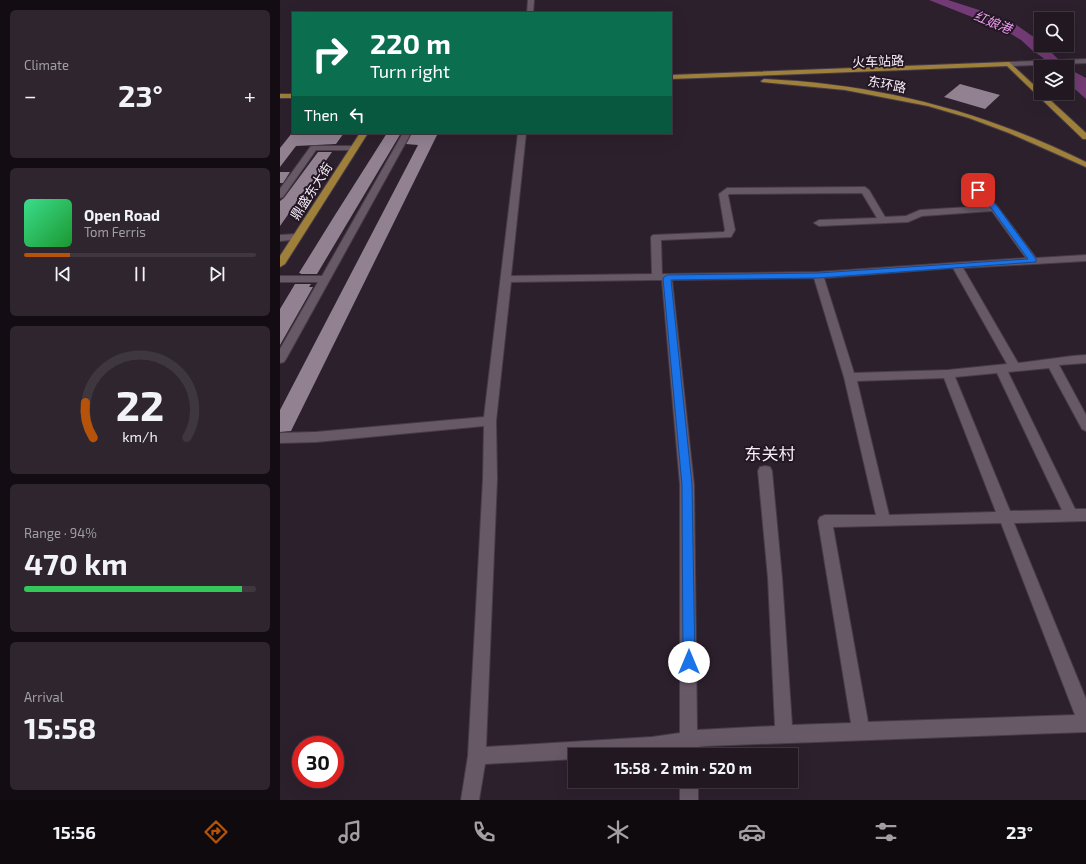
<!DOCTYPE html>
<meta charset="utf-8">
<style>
:root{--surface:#221822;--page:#2e252f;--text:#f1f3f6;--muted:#a2a0a5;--line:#3f3740;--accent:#b45309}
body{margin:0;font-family:"Exo 2","Noto Sans SC",sans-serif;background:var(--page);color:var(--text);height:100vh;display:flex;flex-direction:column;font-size:15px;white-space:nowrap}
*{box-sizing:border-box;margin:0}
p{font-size:13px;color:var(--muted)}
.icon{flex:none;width:22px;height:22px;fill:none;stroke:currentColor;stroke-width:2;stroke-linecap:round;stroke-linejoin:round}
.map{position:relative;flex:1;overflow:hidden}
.side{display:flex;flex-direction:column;gap:10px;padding:10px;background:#130d13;width:280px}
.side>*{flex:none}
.top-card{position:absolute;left:12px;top:12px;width:380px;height:122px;border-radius:0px;box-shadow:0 4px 16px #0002,0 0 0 1px var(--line);background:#0b6e4f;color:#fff;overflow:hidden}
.controls{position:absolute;left:754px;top:12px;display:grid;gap:8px}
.controls a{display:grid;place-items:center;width:40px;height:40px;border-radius:0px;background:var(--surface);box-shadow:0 4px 16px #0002,0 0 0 1px var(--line);font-size:20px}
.speed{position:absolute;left:12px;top:736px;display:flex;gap:8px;font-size:20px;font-weight:700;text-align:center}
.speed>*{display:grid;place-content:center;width:52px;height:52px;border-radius:50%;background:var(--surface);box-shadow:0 4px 16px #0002,0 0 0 1px var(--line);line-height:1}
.speed .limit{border:6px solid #d22;background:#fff;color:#111}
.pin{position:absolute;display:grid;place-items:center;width:34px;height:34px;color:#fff;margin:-17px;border-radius:8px;box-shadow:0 2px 6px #0006}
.me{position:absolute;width:44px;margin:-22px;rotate:0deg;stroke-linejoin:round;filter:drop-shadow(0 0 3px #0008)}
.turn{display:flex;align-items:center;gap:14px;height:84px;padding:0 12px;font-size:18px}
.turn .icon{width:52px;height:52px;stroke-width:2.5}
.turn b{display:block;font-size:28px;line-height:34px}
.then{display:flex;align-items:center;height:38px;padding:0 12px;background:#0003;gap:8px;font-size:15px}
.big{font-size:30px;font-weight:700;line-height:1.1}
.side .card{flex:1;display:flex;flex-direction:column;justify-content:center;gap:6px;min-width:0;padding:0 14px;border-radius:6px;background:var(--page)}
.side .dial{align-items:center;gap:0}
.dial svg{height:104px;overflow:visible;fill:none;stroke:var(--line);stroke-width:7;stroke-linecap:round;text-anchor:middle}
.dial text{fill:var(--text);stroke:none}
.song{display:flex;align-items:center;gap:12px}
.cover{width:48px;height:48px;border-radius:6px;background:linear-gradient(135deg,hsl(150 70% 55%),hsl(130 70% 35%))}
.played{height:4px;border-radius:2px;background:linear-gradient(90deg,var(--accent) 20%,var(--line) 20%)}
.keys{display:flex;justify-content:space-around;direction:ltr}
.heat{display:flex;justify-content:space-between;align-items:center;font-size:22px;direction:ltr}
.charge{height:6px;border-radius:3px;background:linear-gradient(90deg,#34c759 94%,var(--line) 0)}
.trip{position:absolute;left:288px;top:748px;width:230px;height:40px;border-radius:0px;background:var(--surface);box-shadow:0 4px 16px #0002,0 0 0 1px var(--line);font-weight:700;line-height:40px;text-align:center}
.menu{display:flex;height:64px;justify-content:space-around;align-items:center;background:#0e0a0e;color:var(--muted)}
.menu .icon{width:28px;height:28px}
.menu .selected{color:var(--accent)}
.menu b{font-size:18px;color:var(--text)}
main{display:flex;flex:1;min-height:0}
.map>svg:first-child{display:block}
</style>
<main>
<section class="side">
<div class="card"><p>Climate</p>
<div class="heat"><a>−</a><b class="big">23°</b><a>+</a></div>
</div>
<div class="card">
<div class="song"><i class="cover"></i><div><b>Open Road</b><p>Tom Ferris</p></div></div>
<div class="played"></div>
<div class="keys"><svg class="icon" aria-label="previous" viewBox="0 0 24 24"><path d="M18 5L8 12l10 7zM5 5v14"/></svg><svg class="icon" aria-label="pause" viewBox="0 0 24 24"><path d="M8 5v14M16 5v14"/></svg><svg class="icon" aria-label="next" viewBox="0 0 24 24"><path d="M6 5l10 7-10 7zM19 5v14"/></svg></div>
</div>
<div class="card dial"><svg viewBox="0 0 100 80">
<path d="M14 69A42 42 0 1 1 86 69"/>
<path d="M14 69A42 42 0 0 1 8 42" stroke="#b45309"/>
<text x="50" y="56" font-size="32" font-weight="700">22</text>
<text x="50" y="72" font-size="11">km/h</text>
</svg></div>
<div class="card"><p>Range · 94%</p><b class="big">470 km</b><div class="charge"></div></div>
<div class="card"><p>Arrival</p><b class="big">15:58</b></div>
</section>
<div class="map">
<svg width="806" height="800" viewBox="0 0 806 800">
<rect width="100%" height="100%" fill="#2d202d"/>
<!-- water -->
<g fill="#733b75">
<polygon points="649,0 668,0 699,10 735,24 761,42 761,45 766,45 771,49 772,53 786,67 772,67 762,57 753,51 741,40 725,30"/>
<polygon points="787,68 806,78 806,99 787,82"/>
</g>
<!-- building -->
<g fill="#918191">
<polygon points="680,84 720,95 705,109 664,97"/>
<polygon points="12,133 64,133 56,144 16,146 0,167 0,148"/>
<polygon points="107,133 121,133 37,274 20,274 21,273 19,273 55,215"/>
<polygon points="132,133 158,133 11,431 0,432 0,410 138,145 126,144"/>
<polygon points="38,152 52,152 38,172 39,181 31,182 0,226 0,201 4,198"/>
<polygon points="0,172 10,172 3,183 0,183"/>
<polygon points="15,284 31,284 29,287 33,287 0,345 0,309"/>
</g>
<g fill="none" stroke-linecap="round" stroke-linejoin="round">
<!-- minor casing -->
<g stroke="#473c47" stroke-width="2">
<g id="minor">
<polygon points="248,0 254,0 253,13 247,13"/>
<polygon points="806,59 806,63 729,66 726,64 729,62"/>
<polygon points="123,133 131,133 6,359 4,362 0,363 0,349 38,282 0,282 0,276 42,276"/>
<path d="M238,133H246L231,276L372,274L371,237L373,235L444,232L445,230L439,194L447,188L585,187L589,190L605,217L626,216L640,210L707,206L695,191L699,188L702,189L717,206L756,258L806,255V261L683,268L738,363C761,361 783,356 806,355V363L779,365L806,415V431L802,429L769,368L728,372L795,509H806V521L734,523L806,699V732L426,746L418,747V755H400V750L368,755H295V759L205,764L199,800H181L188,756L203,479L204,426L36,442L0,443V433L36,432L204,417ZM582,193L597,218L539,220L534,223L539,226L628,222L642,216L712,211L746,258L538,272L382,274L381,240L451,237L455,230L448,195L449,194ZM673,268L727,364L668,370L574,373L544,278ZM534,278L564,377L596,515H545L540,517L538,521L571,723L512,725L502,578L492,471L490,467L485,466L480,467L478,471L488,578L495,726L417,730L414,485L392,280ZM373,280H382L400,485V733L372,737L206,747L217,479L216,421L231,282ZM717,373L782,510L730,511L675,377ZM664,378L716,512L609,515L577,381ZM721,523L795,715L588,722L553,527Z"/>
<polygon points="31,146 74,146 78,148 74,150 36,150 3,197 0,198 0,189"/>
<polygon points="17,234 22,237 20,239 0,241 0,235"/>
<rect x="400" y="781" width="18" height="19"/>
</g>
</g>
<!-- major casing -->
<g stroke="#473c47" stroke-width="2">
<g id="major">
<polygon points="729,62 806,133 806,139 803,139 727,66 391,79 391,75"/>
<path d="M484,79C598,84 703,111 806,162V167L729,133L689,118L648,106L565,90L482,82L481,81Z"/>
<rect x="0" y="94" width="13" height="4"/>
<polygon points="80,133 88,133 5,264 0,267 0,256"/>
</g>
</g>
<!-- minor -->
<use href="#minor" fill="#685967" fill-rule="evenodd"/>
<!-- major -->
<use href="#major" fill="#9f803b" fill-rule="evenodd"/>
</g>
<!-- route -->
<polygon fill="#1a73e8" stroke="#114b97" points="696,189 701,189 717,206 756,259 756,262 538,278 391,280 412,485 415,662 413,666 409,668 405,666 403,662 402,485 383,278 387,275 538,273 748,259 712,209 696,192"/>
<g text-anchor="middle" stroke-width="4" stroke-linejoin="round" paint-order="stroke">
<!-- far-water labels -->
<g font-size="13" font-style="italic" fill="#ef9ef0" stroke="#231723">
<text transform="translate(713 22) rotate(22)" y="5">红娘港</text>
</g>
<!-- far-street labels -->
<g font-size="13" fill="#f8eff8" stroke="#231723">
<text transform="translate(598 61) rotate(-2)" y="5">火车站路</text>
<text transform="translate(607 84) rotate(11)" y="5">东环路</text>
<text transform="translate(31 191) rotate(-57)" y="5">鼎盛东大街</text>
</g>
<!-- quarter labels -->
<g font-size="17" fill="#f8eff8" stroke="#231723">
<text x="490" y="460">东关村</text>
</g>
</g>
</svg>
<div class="controls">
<a><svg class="icon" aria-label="search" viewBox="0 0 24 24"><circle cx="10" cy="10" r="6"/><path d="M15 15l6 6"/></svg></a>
<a><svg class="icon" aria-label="layers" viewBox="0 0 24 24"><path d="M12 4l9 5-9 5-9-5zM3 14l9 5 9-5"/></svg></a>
</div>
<div class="speed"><div class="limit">30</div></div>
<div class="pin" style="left:698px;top:190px;background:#d93025"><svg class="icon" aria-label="arrive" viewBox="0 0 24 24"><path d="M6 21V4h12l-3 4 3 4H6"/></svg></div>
<svg class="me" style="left:409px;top:662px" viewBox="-20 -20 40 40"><circle r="19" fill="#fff"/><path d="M0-13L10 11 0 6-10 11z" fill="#1a73e8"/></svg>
<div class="trip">15:58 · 2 min · 520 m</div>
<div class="top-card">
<div class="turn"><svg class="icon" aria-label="right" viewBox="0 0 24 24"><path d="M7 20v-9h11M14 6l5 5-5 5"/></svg><div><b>220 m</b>Turn right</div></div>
<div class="then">Then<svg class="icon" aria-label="left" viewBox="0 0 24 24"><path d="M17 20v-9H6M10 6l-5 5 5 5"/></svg></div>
</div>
</div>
</main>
<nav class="menu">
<b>15:56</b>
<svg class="icon selected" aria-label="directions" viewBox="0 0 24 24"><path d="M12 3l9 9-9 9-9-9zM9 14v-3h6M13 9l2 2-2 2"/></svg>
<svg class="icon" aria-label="music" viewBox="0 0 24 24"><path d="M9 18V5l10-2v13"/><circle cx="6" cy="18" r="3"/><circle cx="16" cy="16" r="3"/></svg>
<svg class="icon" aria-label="phone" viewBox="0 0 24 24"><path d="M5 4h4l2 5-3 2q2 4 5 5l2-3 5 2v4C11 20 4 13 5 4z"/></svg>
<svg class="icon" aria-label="climate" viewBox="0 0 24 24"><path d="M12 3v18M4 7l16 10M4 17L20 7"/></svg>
<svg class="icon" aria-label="car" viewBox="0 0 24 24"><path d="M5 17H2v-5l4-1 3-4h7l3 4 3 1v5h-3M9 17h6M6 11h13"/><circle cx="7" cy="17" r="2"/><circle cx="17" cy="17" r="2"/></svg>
<svg class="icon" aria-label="filters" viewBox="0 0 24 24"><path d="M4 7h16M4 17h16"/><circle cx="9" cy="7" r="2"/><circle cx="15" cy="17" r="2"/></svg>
<b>23°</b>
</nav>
